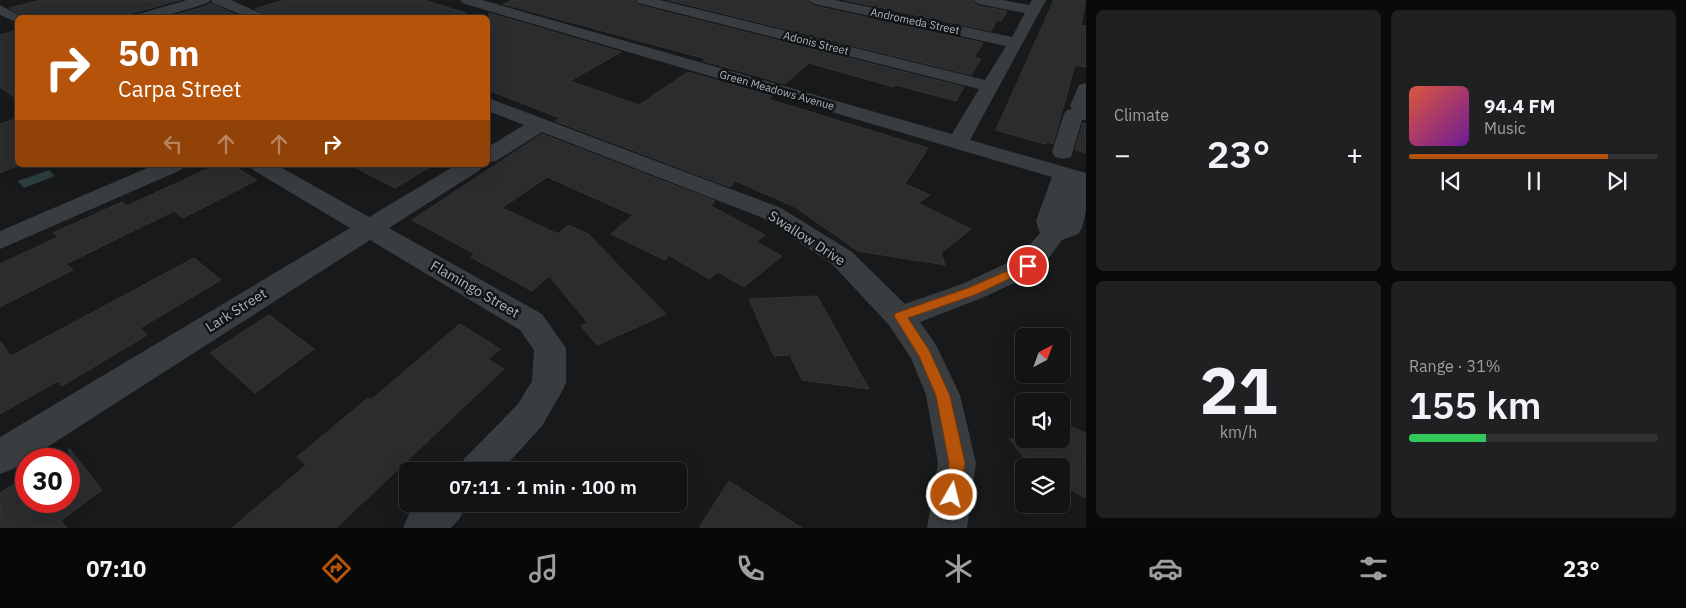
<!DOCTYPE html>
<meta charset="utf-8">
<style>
:root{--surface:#121314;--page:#1f2022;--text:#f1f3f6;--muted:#9c9ea0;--line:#313234;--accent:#b45309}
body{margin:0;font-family:"IBM Plex Sans",sans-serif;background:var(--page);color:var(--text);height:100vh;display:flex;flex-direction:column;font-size:19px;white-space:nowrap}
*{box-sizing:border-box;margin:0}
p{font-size:16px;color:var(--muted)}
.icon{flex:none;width:28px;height:28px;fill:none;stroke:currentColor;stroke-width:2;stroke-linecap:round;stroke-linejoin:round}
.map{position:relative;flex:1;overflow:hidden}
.panel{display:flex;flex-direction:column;gap:10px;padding:10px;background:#0a0a0b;width:600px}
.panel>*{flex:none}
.guide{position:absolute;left:15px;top:15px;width:475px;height:152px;border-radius:8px;box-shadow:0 5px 20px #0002,0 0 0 1px var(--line);background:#b45309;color:#fff;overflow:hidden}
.needle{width:32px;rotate:41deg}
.controls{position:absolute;left:1015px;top:328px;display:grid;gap:10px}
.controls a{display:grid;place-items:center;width:55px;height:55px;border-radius:8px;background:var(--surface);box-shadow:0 5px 20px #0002,0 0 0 1px var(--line);font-size:25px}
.speed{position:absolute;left:15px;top:448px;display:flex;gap:10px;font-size:25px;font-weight:700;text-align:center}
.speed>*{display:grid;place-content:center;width:65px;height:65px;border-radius:50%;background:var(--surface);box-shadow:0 5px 20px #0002,0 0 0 1px var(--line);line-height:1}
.speed .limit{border:8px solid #d22;background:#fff;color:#111}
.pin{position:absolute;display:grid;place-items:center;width:42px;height:42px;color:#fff;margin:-21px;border:2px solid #fff;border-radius:50%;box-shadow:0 1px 5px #0007}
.me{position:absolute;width:55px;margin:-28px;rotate:8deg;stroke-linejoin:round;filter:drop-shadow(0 0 4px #0008)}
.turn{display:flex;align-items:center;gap:18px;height:105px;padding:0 20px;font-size:22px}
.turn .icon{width:65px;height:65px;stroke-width:2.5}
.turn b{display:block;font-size:35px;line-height:42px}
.lanes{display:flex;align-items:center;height:48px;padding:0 20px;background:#0003;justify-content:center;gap:25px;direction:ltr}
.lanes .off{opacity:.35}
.big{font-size:38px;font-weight:600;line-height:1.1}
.panel .widget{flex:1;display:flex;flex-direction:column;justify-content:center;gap:8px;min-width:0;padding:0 18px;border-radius:8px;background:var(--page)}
.panel .dial{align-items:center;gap:0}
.dial b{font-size:65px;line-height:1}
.song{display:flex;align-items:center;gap:15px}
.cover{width:60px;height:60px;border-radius:8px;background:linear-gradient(135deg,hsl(10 70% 55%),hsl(280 70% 35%))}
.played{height:5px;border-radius:2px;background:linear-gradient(90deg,var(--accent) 80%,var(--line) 80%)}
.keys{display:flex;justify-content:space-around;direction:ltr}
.heat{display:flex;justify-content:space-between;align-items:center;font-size:28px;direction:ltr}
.charge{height:8px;border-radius:4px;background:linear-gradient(90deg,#34c759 31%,var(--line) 0)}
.panel .tiles{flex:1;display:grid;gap:10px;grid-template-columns:repeat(2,1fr)}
.trip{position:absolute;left:399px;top:462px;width:288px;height:50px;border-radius:8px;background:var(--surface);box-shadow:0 5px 20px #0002,0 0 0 1px var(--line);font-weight:600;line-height:50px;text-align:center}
.dock{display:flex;height:80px;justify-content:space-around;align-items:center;background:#070808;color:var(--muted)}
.dock .icon{width:35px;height:35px}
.dock .current{color:var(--accent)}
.dock b{font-size:22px;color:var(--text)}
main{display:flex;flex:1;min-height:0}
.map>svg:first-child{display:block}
</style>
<main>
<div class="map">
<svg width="1086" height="528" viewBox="0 0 1086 528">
<rect width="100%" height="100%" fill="#18191a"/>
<!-- water -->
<polygon fill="#2d3f3f" points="49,170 55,176 24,188 18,181"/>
<!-- building -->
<g fill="#2b2c2e" stroke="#323436">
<polygon points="41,0 180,0 114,18 26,18 9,8"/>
<polygon points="284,0 424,0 466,13 466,18 273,18 255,9"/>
<polygon points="513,0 634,0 638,5 964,87 956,101 896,85 894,87 809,63 785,84 703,61 706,59 503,4"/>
<polygon points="668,0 806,0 815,6 983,43 974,57 981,59 971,75"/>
<polygon points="844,0 970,0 979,6 1007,11 1001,21 997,20 991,31"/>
<polygon points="1054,0 1086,0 1081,25 1086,26 1086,67 1075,65 1053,144 1046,142 1045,144 996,130"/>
<polygon points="210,3 243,18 166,18 209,5"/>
<polygon points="489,13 621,52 570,81 639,105 688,72 772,96 768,99 928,148 905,184 930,195 918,203 971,229 941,253 945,265 858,251 795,207 747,186 735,181 730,187 555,121 560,118 488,90"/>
<polygon points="18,30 18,100 0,87 0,35"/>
<polygon points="18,118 18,165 19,165 0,173 0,124"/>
<polygon points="1083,123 1086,124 1086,153 1075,150"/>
<polygon points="542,134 715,201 711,206 765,235 756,242 782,256 744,287 718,272 709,279 669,255 665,260 611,234 633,215 547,177 502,208 558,234 568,225 588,234 666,314 597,345 581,326 588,323 549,276 532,291 471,257 475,254 412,220"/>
<polygon points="216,165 232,165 257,180 183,218 174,211 66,264 73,270 0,307 0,264 58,237 53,233 122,202 127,206"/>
<polygon points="351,165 433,165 395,188"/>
<polygon points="194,258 221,280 140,328 147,335 62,386 58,381 0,414 0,341 11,356"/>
<polygon points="817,296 869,389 802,380 790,355 774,356 749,299"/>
<polygon points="269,315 314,349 255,393 210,353"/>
<polygon points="460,324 500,349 488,359 504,369 336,528 232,528 306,465 297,457 368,398 371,400"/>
<polygon points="1064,423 1086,433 1086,498 1061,485 1061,466 1031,466 1009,439 1061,439"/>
<polygon points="69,448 102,490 61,520 67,528 0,528 0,493 26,476 26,501 69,501"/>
<polygon points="729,481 802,528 699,528"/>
</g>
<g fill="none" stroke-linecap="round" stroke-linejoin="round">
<!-- minor -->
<g fill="#393d3f" fill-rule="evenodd">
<polygon points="187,0 210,0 208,3 158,18 133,18 135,15"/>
<polygon points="211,0 231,0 271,18 249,18 213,3"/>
<polygon points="460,0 482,0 952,134 979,89 638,3 636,0 660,0 985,80 1006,46 815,4 808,0 835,0 1012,37 1025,13 979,4 972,0 1003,0 1029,5 1032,0 1046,0 970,140 1086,173 1086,211 1082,228 1078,234 1062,240 1038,272 982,298 920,322 936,345 960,395 976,463 967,528 927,528 938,463 926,395 911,358 889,325 832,264 763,218 542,132 496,161 488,162 488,147 524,125 488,111 488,98 781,208 852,252 905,304 962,284 1018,258 1040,233 1036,221 1052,177 462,3"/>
<polygon points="0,5 24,18 18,18 18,23 0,15"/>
<polygon points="1086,83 1086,120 1082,120 1071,157 1063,159 1055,157 1052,152 1064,114 1067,110 1072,109 1070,106 1079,85"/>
<polygon points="154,165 184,165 181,170 0,249 0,231"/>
<polygon points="250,165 277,165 369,217 456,165 483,165 480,170 389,228 542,314 566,348 566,383 561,393 542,426 501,471 458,471 464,459 518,404 532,381 534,350 520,330 370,240 13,469 0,474 0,437 350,228 253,170"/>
<polygon points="419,504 466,504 460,518 451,528 403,528 409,514"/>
</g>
</g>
<!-- route -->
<polygon fill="#b45309" stroke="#753606" points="1028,262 1032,263 1032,268 977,294 908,318 929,350 950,396 965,463 958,501 952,503 946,501 944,495 949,463 936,396 919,356 894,316 896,313 968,288"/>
<g text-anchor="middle" stroke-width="5" stroke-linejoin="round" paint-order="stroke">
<!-- far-street labels -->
<g font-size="11" fill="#a9b6ba" stroke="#131415">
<text transform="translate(915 21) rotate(12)" y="4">Andromeda Street</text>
<text transform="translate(816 43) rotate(14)" y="4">Adonis Street</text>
<text transform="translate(777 90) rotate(16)" y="4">Green Meadows Avenue</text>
</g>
<!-- street labels -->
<g font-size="14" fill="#a9b6ba" stroke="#131415">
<text transform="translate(807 238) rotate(33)" y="5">Swallow Drive</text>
<text transform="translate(475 289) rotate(30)" y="5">Flamingo Street</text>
<text transform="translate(236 310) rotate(-32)" y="5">Lark Street</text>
</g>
</g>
</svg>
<div class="controls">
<a><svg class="needle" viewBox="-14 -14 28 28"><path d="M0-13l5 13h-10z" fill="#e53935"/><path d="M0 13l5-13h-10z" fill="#9c9ea0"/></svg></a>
<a><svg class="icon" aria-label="sound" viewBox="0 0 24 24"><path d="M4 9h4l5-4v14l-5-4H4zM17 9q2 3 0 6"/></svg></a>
<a><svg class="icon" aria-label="layers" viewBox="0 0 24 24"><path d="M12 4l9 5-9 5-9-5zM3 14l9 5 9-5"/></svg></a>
</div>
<div class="speed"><div class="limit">30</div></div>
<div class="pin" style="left:1028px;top:266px;background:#d93025"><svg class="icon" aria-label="arrive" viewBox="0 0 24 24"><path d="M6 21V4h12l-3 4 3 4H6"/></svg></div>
<svg class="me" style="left:952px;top:495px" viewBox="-20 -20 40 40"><circle r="17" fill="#b45309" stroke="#fff" stroke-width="3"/><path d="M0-11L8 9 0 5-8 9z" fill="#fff"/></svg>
<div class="trip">07:11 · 1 min · 100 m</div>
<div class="guide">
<div class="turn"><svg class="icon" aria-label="right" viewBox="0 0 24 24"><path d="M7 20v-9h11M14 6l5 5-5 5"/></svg><div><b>50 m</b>Carpa Street</div></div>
<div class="lanes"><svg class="icon off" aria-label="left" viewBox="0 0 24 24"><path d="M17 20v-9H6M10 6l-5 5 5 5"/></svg><svg class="icon off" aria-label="ahead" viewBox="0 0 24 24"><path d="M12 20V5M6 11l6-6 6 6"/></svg><svg class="icon off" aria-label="ahead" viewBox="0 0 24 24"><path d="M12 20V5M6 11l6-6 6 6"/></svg><svg class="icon" aria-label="right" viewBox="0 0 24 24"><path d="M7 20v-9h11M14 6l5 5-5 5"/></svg></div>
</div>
</div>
<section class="panel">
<div class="tiles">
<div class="widget"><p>Climate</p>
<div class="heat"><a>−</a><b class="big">23°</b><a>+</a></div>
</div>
<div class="widget">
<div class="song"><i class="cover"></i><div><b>94.4 FM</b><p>Music</p></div></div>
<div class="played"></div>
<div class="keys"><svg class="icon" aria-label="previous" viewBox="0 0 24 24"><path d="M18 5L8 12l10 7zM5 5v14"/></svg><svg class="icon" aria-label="pause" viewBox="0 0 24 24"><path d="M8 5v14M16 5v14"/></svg><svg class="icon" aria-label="next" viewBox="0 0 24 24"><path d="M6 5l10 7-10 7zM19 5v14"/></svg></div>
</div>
<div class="widget dial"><b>21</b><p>km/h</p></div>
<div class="widget"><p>Range · 31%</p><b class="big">155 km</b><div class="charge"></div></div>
</div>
</section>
</main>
<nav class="dock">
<b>07:10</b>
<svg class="icon current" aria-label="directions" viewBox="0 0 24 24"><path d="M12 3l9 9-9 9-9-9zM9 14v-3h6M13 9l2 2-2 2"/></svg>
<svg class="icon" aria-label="music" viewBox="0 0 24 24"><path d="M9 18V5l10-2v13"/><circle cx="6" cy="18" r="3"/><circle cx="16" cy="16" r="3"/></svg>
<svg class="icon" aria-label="phone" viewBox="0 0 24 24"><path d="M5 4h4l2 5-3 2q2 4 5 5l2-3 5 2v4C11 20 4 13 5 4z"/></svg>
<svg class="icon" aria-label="climate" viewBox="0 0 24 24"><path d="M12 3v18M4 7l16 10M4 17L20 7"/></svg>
<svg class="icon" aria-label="car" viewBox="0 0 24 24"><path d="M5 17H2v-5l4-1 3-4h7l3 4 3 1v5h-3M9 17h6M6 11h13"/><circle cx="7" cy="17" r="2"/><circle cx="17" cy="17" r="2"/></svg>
<svg class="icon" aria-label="filters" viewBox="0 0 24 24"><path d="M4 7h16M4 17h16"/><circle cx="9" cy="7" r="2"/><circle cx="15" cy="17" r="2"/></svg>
<b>23°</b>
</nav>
